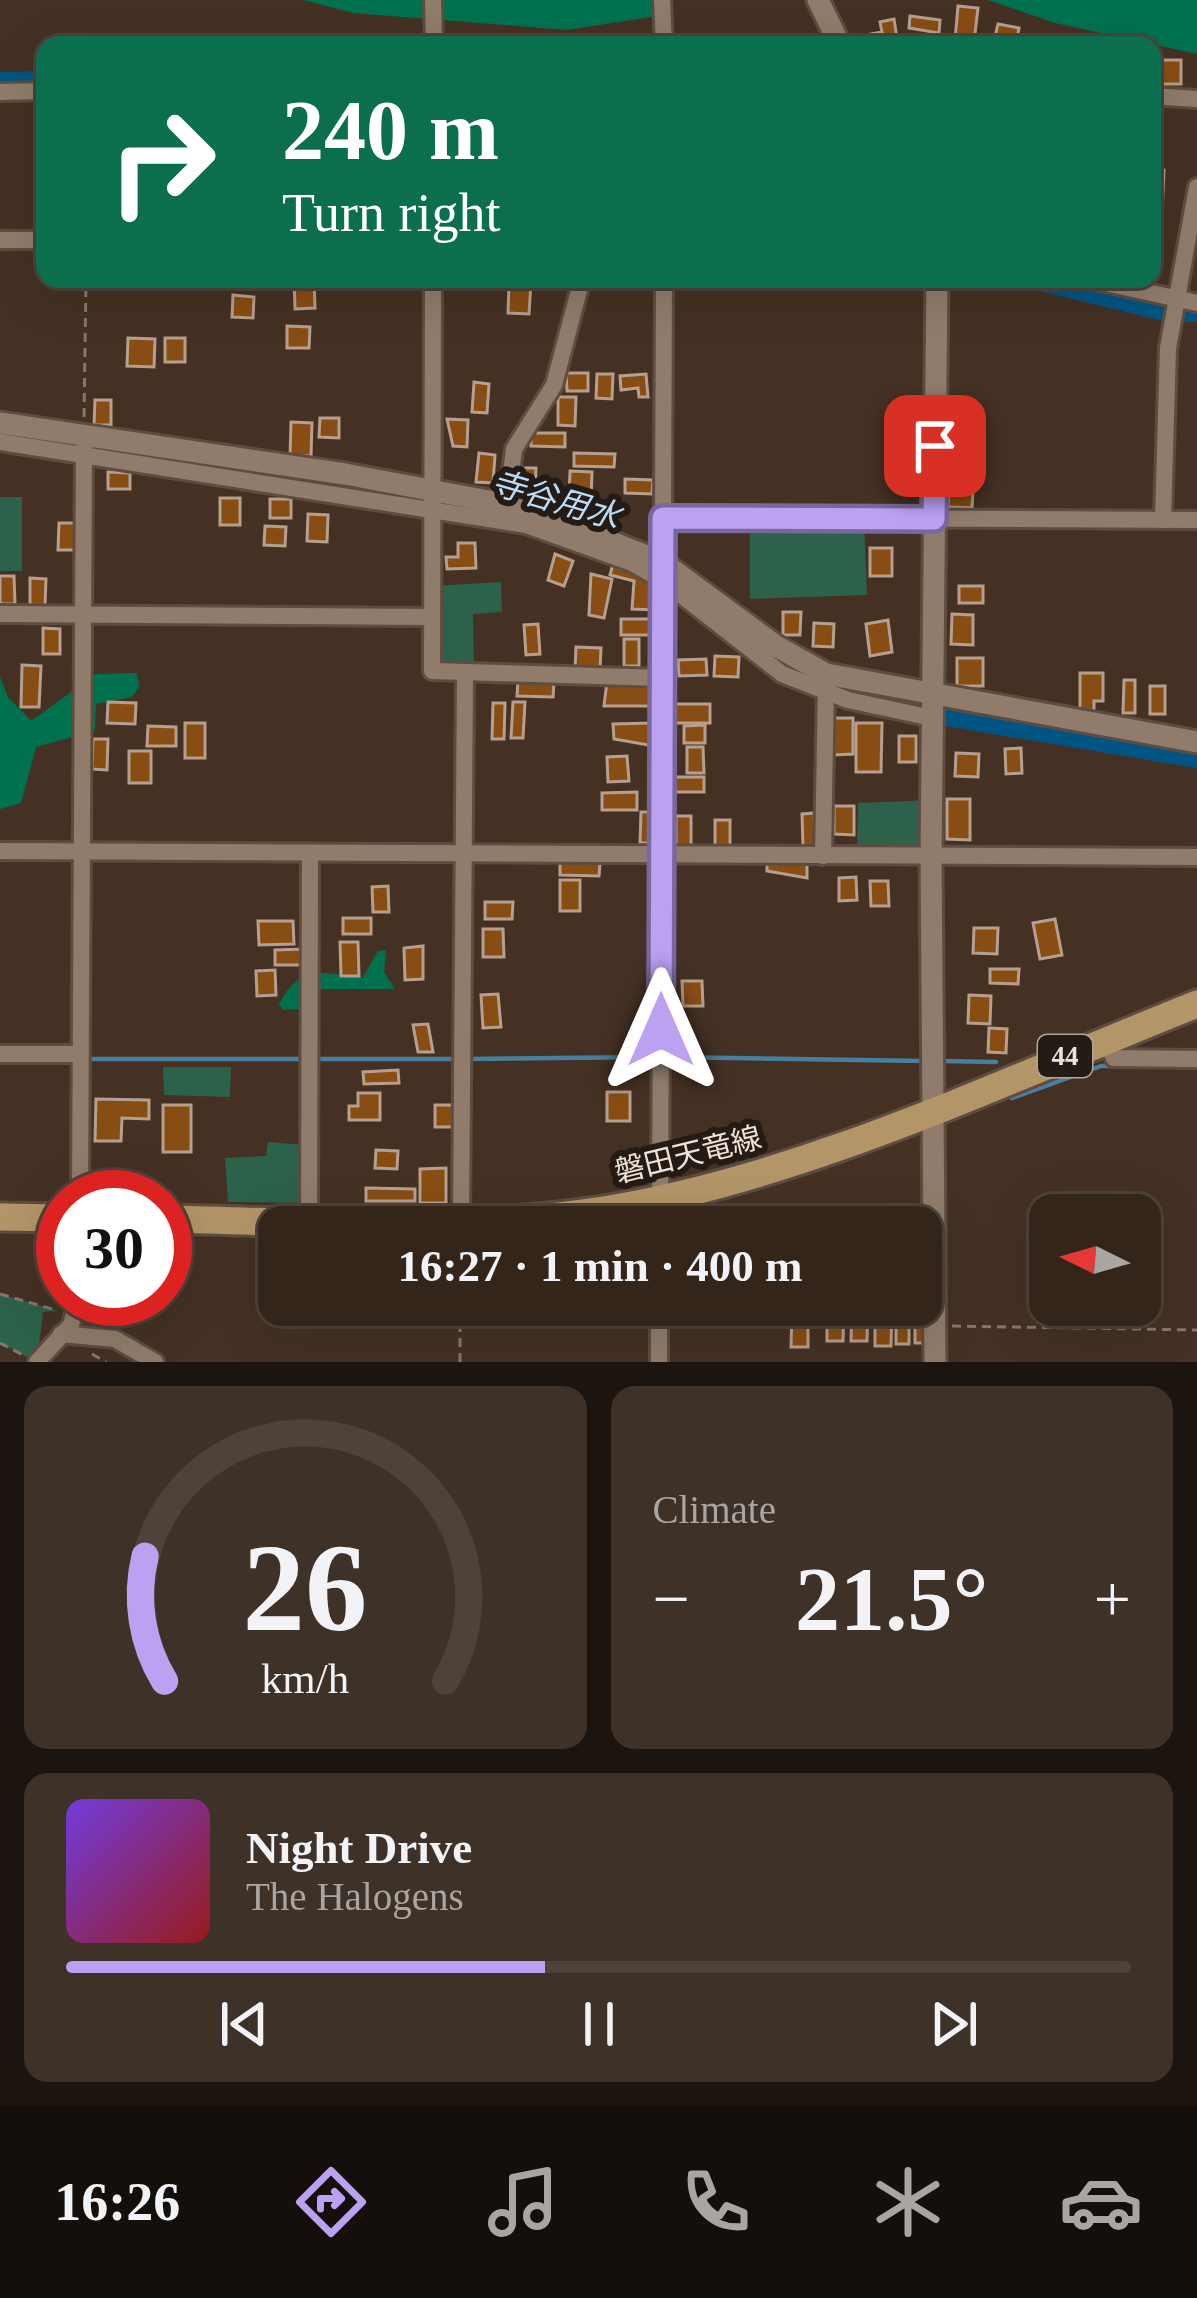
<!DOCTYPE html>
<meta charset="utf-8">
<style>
:root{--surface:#33251a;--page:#3e3127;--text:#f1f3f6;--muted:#a9a5a2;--line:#4e4239;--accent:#bca0f2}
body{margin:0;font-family:"Times New Roman","Noto Sans JP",serif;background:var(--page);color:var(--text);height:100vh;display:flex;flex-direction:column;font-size:45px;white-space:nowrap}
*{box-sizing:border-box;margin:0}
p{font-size:39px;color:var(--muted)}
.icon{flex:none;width:66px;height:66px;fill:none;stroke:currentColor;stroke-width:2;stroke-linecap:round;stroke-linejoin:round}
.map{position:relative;height:1362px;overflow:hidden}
.panel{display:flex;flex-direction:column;gap:24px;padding:24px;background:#1c140e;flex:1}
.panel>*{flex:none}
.hud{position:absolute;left:36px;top:36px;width:1125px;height:252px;border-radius:24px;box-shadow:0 12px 48px #0002,0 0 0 3px var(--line);background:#0b6e4f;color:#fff;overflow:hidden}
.needle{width:78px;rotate:275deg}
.tools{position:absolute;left:1029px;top:1194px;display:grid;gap:24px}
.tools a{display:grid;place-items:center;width:132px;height:132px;border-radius:24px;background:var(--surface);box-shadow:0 12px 48px #0002,0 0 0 3px var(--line);font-size:60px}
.speed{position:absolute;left:36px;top:1170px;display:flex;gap:24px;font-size:60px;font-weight:700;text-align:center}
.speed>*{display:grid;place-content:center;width:156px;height:156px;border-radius:50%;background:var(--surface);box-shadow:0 12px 48px #0002,0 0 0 3px var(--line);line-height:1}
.speed .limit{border:18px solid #d22;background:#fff;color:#111}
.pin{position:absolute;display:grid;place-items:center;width:102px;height:102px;color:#fff;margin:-51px;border-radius:24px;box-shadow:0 6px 18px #0006}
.me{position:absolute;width:132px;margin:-66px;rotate:0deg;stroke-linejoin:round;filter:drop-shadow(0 0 9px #0008)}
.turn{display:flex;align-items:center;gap:42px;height:252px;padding:0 48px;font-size:54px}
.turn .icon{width:156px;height:156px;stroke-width:2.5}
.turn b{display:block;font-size:84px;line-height:102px}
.big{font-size:90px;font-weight:700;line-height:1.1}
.panel .tile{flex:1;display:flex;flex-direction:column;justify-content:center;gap:18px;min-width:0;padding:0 42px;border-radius:24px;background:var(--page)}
.panel .dial{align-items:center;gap:0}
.dial svg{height:312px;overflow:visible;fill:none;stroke:var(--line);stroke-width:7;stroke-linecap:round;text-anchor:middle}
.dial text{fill:var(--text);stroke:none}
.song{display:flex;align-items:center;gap:36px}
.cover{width:144px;height:144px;border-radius:18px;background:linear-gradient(135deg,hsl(260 70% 55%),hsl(0 70% 35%))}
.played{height:12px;border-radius:6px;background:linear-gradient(90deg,var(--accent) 45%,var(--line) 45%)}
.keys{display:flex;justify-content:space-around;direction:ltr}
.heat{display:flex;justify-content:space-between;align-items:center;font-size:66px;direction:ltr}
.panel .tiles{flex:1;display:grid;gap:24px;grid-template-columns:1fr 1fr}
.tile:last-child{grid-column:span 2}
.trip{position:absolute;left:258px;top:1206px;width:684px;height:120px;border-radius:24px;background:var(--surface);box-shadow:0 12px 48px #0002,0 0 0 3px var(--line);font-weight:700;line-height:120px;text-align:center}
.dock{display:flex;height:192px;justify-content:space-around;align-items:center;background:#140f0a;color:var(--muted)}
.dock .icon{width:84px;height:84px}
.dock .current{color:var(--accent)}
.dock b{font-size:54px;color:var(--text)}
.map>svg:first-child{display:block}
</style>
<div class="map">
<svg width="1197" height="1362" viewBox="0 0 1197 1362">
<rect width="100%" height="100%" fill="#443123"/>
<!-- green -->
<g fill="#2c614b">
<rect x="0" y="497" width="22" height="74"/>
<polygon points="864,519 867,595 750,599 750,523"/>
<polygon points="501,582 502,612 473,614 474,672 432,671 432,586"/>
<polygon points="932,800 931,858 857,857 858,803"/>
<polygon points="163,1067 231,1067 230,1097 164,1095"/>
<polygon points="268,1142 304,1145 304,1203 228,1202 225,1158 266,1156"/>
<polygon points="0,1294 59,1311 43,1312 37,1362 0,1343"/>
</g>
<!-- forest -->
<g fill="#00714f">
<polygon points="303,0 673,0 664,15 567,30 353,13"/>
<polygon points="988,0 1197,0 1197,54 1055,23"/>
<polygon points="137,673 139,687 132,697 96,704 95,731 36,747 21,803 0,809 0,677 8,697 31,721 96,674"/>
<path d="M386,950L384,972L395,989H310L299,1009L283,1010L279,1004C302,962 320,974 363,977L378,951Z"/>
</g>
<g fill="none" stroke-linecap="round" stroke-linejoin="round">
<!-- stream -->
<g stroke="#477f9d" stroke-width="4.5">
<polyline points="666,1057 924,1061"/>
<polyline points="84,1059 456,1059"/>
<polyline points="468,1059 654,1057"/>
<polyline points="942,1061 996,1062"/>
<polyline points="1012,1098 1101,1066 1115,1066"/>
</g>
<!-- river -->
<g stroke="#005584" stroke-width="24">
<polyline points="0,84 45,83"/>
<polyline points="1042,279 1169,310 1197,310"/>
<polyline points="103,450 318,480 430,503"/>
<polyline points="752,642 821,682"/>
<polyline points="911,708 1197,756"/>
</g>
</g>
<!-- building -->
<g fill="#884d13" stroke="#b69f8e" stroke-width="3">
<polygon points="958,6 978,8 974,42 955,40"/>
<polygon points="910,16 940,20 939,33 909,28"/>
<polygon points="894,19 898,45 873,45 871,34 882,32 880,22"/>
<polygon points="998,24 1019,28 1016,45 993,45"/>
<rect x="1160" y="60" width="21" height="24"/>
<polygon points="1152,169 1164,170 1162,215 1152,215"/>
<polygon points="294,279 314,279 315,308 295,309"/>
<polygon points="509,282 531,283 529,314 508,313"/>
<polygon points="233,295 254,297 253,318 232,317"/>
<polygon points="287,326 310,327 309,348 287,348"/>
<polygon points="128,338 155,339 154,367 127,366"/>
<rect x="165" y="338" width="20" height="24"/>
<polygon points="566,373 588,373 588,391 567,391"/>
<polygon points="597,374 613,374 612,399 596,398"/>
<polygon points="646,374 648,397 639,397 638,388 621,390 620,376"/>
<polygon points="474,382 489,384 487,413 472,412"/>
<polygon points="558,397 576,397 575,426 558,425"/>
<polygon points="95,400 111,400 111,425 94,425"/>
<polygon points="320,418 339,418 339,438 319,437"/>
<polygon points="447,419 468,420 467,447 453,446"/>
<polygon points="291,422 312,423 311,456 290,456"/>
<polygon points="531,433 565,433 565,447 531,446"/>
<polygon points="479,453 495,455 493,483 476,482"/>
<polygon points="574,453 615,454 614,467 574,466"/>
<polygon points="520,468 536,468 535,496 519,495"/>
<polygon points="570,471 592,472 591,501 569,500"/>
<polygon points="108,472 130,473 130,489 108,489"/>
<polygon points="950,473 974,474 972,508 948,507"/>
<polygon points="625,479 653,480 652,494 625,493"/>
<rect x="220" y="498" width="20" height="27"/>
<rect x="270" y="499" width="21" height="19"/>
<polygon points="308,514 328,515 327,542 307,541"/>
<polygon points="59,523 75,523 75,550 58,550"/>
<polygon points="265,526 286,527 285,546 264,545"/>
<polygon points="458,543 475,543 476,568 447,569 446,557 458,557"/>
<rect x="870" y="548" width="22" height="28"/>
<polygon points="555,554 573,561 564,586 548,580"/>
<polygon points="614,560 657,585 656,610 632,609 634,581 610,575"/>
<polygon points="591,574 612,579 604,618 589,615"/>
<polygon points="0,576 14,576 15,604 0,604"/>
<polygon points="30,578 46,579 45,606 30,605"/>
<rect x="959" y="586" width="24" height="17"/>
<polygon points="783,612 801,612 800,635 783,635"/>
<polygon points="952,614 973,615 973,645 951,644"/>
<rect x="621" y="619" width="36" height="16"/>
<polygon points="888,620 892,652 870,656 866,624"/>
<polygon points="814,623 834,624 833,647 813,646"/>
<polygon points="538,624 540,654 526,655 524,625"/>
<polygon points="43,628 60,629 60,654 43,654"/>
<rect x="624" y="639" width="15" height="27"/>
<polygon points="576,647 601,648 600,670 575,669"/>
<polygon points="715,656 739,657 738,677 714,676"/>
<rect x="957" y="658" width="26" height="28"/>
<polygon points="706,659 707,675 679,676 678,660"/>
<polygon points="22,665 41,666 39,707 21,707"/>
<polygon points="1080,673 1103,673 1103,701 1094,701 1094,714 1080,714"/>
<polygon points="1124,680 1135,680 1135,713 1123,713"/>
<polygon points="518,681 554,682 553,697 517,696"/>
<polygon points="607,681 653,683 653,706 604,706"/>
<rect x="1150" y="686" width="15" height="28"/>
<polygon points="108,702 136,703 135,724 107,723"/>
<polygon points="513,702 525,702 523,738 511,738"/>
<polygon points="493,703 505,703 504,739 492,739"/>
<rect x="671" y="704" width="39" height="19"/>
<polygon points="834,718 853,718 853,754 834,755"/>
<rect x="185" y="723" width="20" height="35"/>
<polygon points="653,723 654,746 614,739 613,724"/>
<polygon points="856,723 882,723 881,772 856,772"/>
<polygon points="705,725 705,743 684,743 684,726"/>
<polygon points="148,726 176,727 176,746 147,746"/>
<rect x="899" y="736" width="17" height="26"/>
<polygon points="93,739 108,739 107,770 92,769"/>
<polygon points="687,747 703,747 704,773 687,773"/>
<polygon points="1021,748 1022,773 1006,774 1005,749"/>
<rect x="129" y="751" width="22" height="32"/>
<polygon points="956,753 979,754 978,777 955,776"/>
<polygon points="627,756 629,781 608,782 607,757"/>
<rect x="673" y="777" width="31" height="15"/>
<polygon points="637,792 637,810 602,810 602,793"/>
<polygon points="947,799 970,799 970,840 947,839"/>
<polygon points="834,806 854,806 854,835 834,834"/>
<polygon points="641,812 655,812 654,843 640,843"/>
<polygon points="814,813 815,847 803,847 802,814"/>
<rect x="676" y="816" width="15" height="30"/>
<polygon points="715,820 730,820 730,849 715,848"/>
<polygon points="767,861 807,861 807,878 767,871"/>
<polygon points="560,862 600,863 599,876 560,875"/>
<polygon points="856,877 857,900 839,901 839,878"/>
<rect x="560" y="880" width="20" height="31"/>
<polygon points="870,881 888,881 889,906 871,906"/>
<polygon points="388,886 389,912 373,912 372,887"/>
<polygon points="485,902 513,902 512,919 485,919"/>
<rect x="343" y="918" width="28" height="16"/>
<polygon points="1055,919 1062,955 1040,959 1033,923"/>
<polygon points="258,921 293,921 294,944 259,945"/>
<polygon points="974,928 998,928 997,954 973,953"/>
<polygon points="483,929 503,929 504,957 483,957"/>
<polygon points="340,942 358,942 359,976 341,976"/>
<polygon points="423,946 423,979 405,980 404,948"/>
<polygon points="304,949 304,965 275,965 275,950"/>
<polygon points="990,969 1019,969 1018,984 990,983"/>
<polygon points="275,970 276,995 257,996 256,971"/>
<polygon points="682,981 702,981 703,1006 683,1006"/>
<polygon points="498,994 501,1027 483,1028 481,995"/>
<polygon points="969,995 991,996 990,1024 968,1023"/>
<polygon points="428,1024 433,1052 418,1052 413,1025"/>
<polygon points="989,1028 1007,1029 1006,1053 988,1052"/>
<polygon points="398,1070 399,1083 364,1084 363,1072"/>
<rect x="607" y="1092" width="23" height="29"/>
<polygon points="358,1093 380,1093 380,1120 349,1120 349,1106 358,1106"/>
<polygon points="96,1099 149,1100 149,1119 122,1118 121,1141 95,1141"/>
<rect x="163" y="1105" width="28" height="47"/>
<polygon points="435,1105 454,1105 453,1127 435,1127"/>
<polygon points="376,1150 398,1151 397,1169 375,1168"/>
<polygon points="446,1168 446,1203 420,1203 420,1169"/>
<polygon points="366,1188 415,1189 415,1201 366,1201"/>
<polygon points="921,1292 927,1292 926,1343 915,1343 915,1305 921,1305"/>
<polygon points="827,1305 844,1305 843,1341 827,1341"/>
<polygon points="852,1305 868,1305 867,1341 851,1341"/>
<polygon points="875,1305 892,1305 891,1346 875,1346"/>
<rect x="896" y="1305" width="13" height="39"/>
<polygon points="792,1310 808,1311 808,1347 791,1347"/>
</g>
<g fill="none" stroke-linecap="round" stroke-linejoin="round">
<!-- minor casing -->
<g stroke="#5d4d40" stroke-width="22">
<g id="minor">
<polyline points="433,0 434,45"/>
<polyline points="662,0 664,45"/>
<polyline points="0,92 45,91"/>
<polyline points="1152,96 1197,99"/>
<polyline points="0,240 45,240"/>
<polyline points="433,279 432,671 662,678"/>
<polyline points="1087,279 1197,303"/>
<polyline points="0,442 526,525 632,563 662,580 782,674 848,700 932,718"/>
<polyline points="507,505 514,449 554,385 582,279"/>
<polyline points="663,517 1197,520"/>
<polyline points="1163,520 1168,348 1197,187"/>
<polyline points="0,614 432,617"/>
<polyline points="0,851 1197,857"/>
<polyline points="823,856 826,683"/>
<polyline points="1106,1041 1114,1058 1197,1059"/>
<polyline points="0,1054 80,1054"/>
<polyline points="80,1197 84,448"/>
<polyline points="309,1222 310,853"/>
<polyline points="461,1222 465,672"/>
<polyline points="660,1227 664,279"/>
<polyline points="61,1334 115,1339 155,1362"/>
<polyline points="37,1362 71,1325 78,1299"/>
<polyline points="659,1362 659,1305"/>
</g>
</g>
<!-- tertiary casing -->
<g stroke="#5d4d40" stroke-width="27">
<g id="tertiary">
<polyline points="818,0 840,45"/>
<polyline points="0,423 345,474 525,508 662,562 776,646 826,674 1197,742"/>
<polyline points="935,1362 931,858 937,279"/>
</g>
</g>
<!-- primary casing -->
<g stroke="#5d4d40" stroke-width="33">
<g id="primary">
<polyline points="0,1217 63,1218"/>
<path d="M165,1219C310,1222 459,1232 603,1210C804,1178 1008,1079 1197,1004"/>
</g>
</g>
<!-- path -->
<g stroke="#87766a" stroke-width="3" stroke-dasharray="9 6" stroke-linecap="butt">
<polyline points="84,417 86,279"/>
<polyline points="0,1294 56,1310"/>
<polyline points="952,1326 1197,1330"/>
<polyline points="0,1343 25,1356"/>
<polyline points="92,1354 106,1362"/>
<polyline points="460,1362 460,1305"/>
</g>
<!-- minor -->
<use href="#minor" stroke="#917c6b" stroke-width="16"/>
<!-- tertiary -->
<use href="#tertiary" stroke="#917c6b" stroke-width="21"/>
<!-- primary -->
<use href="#primary" stroke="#b39568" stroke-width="27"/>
</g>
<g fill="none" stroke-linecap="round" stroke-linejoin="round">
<!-- route casing -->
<g stroke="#7a689d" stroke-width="30">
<polyline id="route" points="661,1030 663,518 934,519 935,446"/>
</g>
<!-- route -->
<use href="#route" stroke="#bca0f2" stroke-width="21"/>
</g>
<g text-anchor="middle" stroke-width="12" stroke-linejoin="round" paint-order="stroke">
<!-- shield labels -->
<rect fill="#241b15" stroke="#b1a69e" stroke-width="3" x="1038" y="1035" width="54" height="42" rx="9"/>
<g font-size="27" font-weight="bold" fill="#ede1d8">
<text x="1065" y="1065">44</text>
</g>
<!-- street labels -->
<g font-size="30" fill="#ede1d8" stroke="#241b15">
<text transform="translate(688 1155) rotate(-14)" y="10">磐田天竜線</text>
</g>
<!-- water labels -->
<g font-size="33" font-style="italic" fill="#b8dbf7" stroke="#241b15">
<text transform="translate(556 499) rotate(16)" y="12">寺谷用水</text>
</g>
</g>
</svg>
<div class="tools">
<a><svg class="needle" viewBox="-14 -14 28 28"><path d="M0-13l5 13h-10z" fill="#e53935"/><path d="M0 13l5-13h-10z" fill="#a9a5a2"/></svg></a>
</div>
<div class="speed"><div class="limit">30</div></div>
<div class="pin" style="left:935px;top:446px;background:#d93025"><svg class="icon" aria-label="arrive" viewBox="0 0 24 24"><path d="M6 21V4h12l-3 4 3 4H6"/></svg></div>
<svg class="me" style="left:661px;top:1030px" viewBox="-20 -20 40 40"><path d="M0-17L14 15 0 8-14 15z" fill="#bca0f2" stroke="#fff" stroke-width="4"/></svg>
<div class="trip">16:27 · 1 min · 400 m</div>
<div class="hud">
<div class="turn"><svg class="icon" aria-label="right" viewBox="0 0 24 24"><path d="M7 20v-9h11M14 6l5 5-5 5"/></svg><div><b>240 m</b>Turn right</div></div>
</div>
</div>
<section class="panel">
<div class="tiles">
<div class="tile dial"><svg viewBox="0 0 100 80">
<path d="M14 69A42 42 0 1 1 86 69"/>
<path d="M14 69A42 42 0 0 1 9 37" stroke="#bca0f2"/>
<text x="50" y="56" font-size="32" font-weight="700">26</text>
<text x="50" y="72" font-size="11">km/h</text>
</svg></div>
<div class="tile"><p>Climate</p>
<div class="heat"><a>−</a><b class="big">21.5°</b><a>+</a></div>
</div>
<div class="tile">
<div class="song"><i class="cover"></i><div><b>Night Drive</b><p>The Halogens</p></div></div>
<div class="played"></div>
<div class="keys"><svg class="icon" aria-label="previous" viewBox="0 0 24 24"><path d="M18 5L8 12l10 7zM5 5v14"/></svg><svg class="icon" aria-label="pause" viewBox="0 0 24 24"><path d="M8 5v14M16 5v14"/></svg><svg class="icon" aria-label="next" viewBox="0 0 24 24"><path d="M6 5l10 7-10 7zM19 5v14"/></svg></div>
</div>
</div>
</section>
<nav class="dock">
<b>16:26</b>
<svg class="icon current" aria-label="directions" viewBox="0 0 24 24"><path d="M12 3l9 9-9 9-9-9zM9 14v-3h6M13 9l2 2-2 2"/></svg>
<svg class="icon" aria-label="music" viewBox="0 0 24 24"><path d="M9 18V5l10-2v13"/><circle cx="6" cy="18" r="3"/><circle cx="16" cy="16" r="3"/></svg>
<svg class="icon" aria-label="phone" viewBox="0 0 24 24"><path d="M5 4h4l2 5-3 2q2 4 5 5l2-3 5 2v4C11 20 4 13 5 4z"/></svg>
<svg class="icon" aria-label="climate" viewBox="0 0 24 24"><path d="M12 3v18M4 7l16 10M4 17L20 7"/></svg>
<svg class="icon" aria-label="car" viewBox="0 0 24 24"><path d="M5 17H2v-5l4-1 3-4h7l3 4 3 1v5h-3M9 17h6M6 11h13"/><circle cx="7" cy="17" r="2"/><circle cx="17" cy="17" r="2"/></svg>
</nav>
